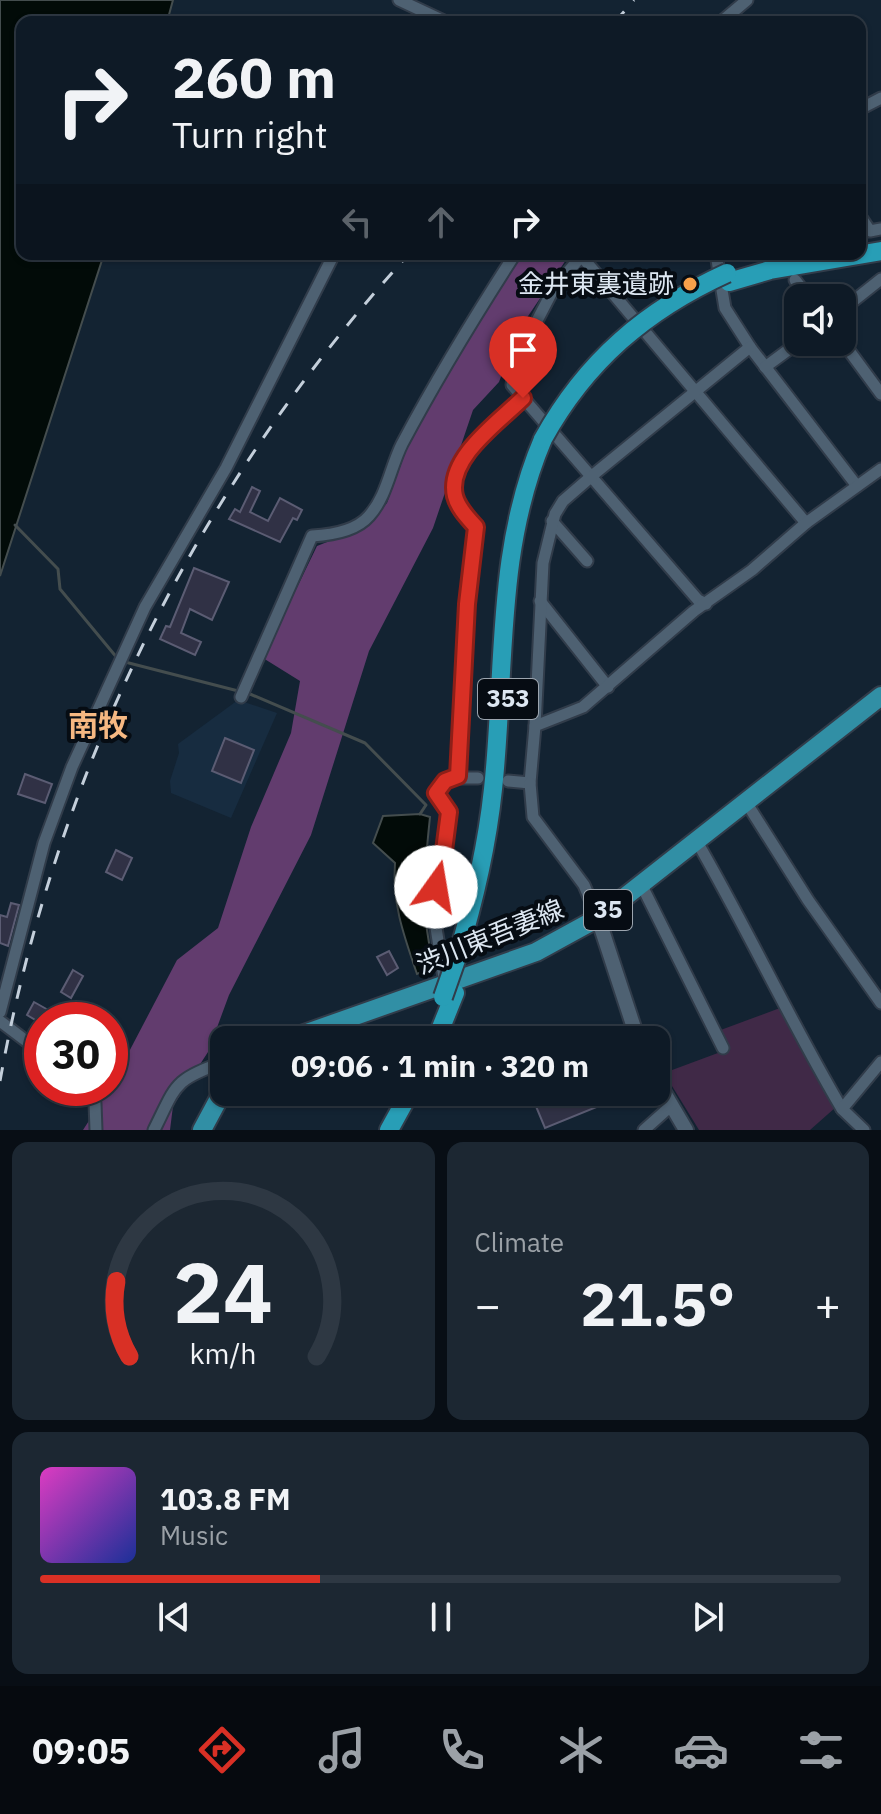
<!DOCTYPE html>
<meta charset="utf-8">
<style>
:root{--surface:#0e1a26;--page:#1c2732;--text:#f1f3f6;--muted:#9ba1a7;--line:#2e3843;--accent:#d93025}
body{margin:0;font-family:"IBM Plex Sans","Noto Sans JP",sans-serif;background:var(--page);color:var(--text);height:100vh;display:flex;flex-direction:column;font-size:30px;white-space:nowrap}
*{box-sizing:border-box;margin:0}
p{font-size:26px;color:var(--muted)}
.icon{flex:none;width:44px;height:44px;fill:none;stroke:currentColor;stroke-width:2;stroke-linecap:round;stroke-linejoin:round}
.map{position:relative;height:1130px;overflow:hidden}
.sheet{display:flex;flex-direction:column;gap:12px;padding:12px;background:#080e15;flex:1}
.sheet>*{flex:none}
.top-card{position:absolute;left:16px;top:16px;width:850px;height:244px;border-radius:16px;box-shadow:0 2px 6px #0004,0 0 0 2px var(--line);background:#0e1a26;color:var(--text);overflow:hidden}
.buttons{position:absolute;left:784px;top:284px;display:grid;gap:16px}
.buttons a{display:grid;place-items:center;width:72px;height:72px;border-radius:16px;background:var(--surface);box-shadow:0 2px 6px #0004,0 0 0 2px var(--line);font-size:40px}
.speed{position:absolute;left:24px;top:1002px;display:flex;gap:16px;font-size:40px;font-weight:700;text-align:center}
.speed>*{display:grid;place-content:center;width:104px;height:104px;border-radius:50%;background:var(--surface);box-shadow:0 2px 6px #0004,0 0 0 2px var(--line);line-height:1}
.speed .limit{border:12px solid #d22;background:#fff;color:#111}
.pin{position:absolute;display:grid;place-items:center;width:68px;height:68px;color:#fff;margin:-82px -34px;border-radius:50% 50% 50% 0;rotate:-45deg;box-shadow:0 0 8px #0007}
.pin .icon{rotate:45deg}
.me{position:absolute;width:88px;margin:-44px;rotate:13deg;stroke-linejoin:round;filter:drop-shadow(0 0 6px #0008)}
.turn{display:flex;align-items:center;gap:28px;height:168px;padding:0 24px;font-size:36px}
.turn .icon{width:104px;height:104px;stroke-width:2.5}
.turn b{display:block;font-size:56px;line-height:68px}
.lanes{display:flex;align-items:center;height:76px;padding:0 24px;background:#0003;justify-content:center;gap:40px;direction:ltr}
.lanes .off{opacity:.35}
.big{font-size:60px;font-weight:700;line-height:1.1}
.sheet .card{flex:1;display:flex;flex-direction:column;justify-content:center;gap:12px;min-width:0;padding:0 28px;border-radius:16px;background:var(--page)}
.sheet .dial{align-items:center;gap:0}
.dial svg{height:208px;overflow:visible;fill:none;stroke:var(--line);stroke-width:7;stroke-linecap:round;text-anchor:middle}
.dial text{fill:var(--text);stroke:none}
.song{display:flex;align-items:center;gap:24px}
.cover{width:96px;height:96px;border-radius:12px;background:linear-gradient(135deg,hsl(310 70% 55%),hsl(230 70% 35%))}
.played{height:8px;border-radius:4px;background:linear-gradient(90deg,var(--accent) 35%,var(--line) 35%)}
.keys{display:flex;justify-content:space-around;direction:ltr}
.heat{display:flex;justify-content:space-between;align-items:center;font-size:44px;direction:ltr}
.sheet .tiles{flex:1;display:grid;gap:12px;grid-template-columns:1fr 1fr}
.card:last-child{grid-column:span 2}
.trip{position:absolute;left:210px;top:1026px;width:460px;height:80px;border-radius:16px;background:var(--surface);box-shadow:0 2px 6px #0004,0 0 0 2px var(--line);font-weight:700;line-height:80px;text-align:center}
.menu{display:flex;height:128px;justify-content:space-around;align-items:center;background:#060a0f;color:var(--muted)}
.menu .icon{width:56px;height:56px}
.menu .active{color:var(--accent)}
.menu b{font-size:36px;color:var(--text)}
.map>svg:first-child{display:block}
</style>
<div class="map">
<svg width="881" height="1130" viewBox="0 0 881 1130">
<rect width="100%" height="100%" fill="#132332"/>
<!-- built -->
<polygon fill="#172c40" points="238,700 277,713 231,818 171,793 170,781 179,753 178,744"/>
<!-- green -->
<polygon fill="#402947" points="780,1008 836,1107 810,1130 699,1130 664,1073 726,1050 718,1031"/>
<!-- forest -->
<polygon fill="#623c6e" points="521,254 570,254 518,331 499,382 473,410 433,528 369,651 311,835 229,995 208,1052 173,1106 170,1130 83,1130 110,1088 177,960 218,928 251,827 291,733 300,681 263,658 317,546 365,527 387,503 407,448 490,299"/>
<!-- water -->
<g fill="#020b08" stroke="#444d4e" stroke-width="2">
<polygon points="0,0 173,0 167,22 22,22 22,254 104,254 0,576"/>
<path d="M420,814L430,817C424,874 420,911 434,967L417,974C404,936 392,904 395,863L373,843L383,816Z"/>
</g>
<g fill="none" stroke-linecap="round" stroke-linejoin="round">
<!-- stream -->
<g stroke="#444d4e" stroke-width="3">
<polyline points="15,525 58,569 60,589 118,659"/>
<polyline points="125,662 250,694 365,743 426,805 420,814"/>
</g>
</g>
<!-- building -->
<g fill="#303145" stroke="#5b5c73" stroke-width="2">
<polygon points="252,487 260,491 250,512 268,521 280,498 302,510 297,520 293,518 280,542 229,519 235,509 240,512"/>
<polygon points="194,568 229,582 212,620 190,609 181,633 201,642 195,655 160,639 166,626 170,627"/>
<polygon points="225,738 254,750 241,783 212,771"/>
<polygon points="25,774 52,784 45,803 18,794"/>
<polygon points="116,850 132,858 122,880 106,872"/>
<polygon points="11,903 19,905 8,946 0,943 0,915 7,917"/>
<polygon points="389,951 398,968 387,975 377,957"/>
<polygon points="73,970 83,976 71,998 61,992"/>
<polygon points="34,1002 50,1011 42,1024 27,1015"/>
<polygon points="530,1092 599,1092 604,1104 545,1128"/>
</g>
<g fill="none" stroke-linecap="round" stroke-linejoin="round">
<!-- minor casing -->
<g stroke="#313c4a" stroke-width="15">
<g id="minor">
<polyline points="399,0 446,22"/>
<polyline points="721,22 747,0"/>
<polyline points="860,109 881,98"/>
<polyline points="860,216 870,231 881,229"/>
<polyline points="583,254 553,290 515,363 512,385 698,600 706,604"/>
<polyline points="716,254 725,308 750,347 857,486"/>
<polyline points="583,258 806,523"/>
<polyline points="795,280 809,298"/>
<polyline points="842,310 881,279"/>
<polyline points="842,341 881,394"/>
<polyline points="765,367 799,342"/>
<polyline points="552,521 587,561"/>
<polyline points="540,601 608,687"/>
<path d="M241,697L312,536C330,535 356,531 369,516C387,496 390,468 402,444C437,378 475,316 515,254"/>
<polyline points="535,726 543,563 555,514 563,501 593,475 750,347"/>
<path d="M458,776L467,604L476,527C469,518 458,508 455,496C446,458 500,421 523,398"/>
<polyline points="508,781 530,783 535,726 583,707 694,611 752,570 806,523 881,469"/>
<polyline points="530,783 533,817 584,885 598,918"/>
<polyline points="746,802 808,900 881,1003"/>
<path d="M696,840C747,928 790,1021 842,1109"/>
<polyline points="641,884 723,1048"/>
<polyline points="445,984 432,903 442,866 449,812 436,793 451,778 478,778"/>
<polyline points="0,1012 44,843 72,767 145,607 226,468 334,254"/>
<polyline points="0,1021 42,1053"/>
<polyline points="83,1088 95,1103 96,1130"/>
<path d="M154,1130C177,1084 173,1080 224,1062"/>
<polyline points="644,1130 672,1105"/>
<polyline points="864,1130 842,1109 881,1062"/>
</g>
</g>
<!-- tertiary casing -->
<g stroke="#313c4a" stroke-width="18">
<g id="tertiary">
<polyline points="598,918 638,1040"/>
<polyline points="656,1079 686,1130"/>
</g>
</g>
<!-- primary casing -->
<g stroke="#313c4a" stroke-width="22">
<g id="primary">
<polyline points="287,1040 536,952 598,918 881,696"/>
<polyline points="202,1130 224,1089"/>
</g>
</g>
<!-- trunk casing -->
<g stroke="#313c4a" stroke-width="22">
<g id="trunk">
<polyline points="729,282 770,270 881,251"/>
<path d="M457,957C474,902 487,846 493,789C506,670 495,551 543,439"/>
<polyline points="436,1040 455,993"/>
<polyline points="389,1130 410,1092"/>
</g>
</g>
<!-- minor -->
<use href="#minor" stroke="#4e6172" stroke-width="11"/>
<!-- tertiary -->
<use href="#tertiary" stroke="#4e6172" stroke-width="14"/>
<!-- primary -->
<use href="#primary" stroke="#318fa5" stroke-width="18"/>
<!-- trunk -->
<use href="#trunk" stroke="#289eb6" stroke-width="18"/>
<!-- rail -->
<g stroke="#c4cfdb" stroke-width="3" stroke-dasharray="14 14" stroke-linecap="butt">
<polyline points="615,22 634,0"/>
<path d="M0,1081C55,774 198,484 409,254"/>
</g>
<!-- trunk-bridge casing -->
<g stroke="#313c4a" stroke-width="22" stroke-linecap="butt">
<g id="trunk-bridge">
<path d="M543,439C586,361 646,310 727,273"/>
<polyline points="443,997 457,957"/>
</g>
</g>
<!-- trunk-bridge -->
<use href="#trunk-bridge" stroke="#289eb6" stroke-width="18"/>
</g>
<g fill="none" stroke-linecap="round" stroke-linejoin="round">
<!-- route casing -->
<g stroke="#8d1f18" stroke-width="20">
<path id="route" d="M436,887L442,866L449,812L436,793L445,781L458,776L467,604L476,527C468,518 458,508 455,496C446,458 500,421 523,398"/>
</g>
<!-- route -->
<use href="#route" stroke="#d93025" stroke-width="14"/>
</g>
<!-- markers -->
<circle fill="#f8a14a" stroke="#060c13" stroke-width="3" cx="690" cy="284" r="8"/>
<g text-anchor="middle" stroke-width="8" stroke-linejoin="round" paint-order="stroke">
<!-- shield labels -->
<g fill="#060c13" stroke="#9ca5af" stroke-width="2">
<rect x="478" y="679" width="60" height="40" rx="6"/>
<rect x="584" y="890" width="48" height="40" rx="6"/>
</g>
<g font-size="24" font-weight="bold" fill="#dde7f2">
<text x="508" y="707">353</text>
<text x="608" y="918">35</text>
</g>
<!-- poi labels -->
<g font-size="26" fill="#dde7f2" stroke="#060c13" text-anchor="end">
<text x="674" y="293">金井東裏遺跡</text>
</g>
<!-- street labels -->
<g font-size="26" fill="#dde7f2" stroke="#060c13">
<text transform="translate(490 937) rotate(-22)" y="9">渋川東吾妻線</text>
</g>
<!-- quarter labels -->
<g font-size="30" font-weight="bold" fill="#f6b882" stroke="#060c13">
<text x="98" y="736">南牧</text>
</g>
</g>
</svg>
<div class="buttons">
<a><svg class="icon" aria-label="sound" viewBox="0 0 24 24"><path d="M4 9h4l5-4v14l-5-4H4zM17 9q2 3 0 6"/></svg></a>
</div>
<div class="speed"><div class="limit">30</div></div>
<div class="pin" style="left:523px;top:398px;background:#d93025"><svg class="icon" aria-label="arrive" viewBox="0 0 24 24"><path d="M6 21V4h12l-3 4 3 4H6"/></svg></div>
<svg class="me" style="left:436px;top:887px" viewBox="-20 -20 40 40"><circle r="19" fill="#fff"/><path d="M0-13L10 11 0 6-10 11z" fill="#d93025"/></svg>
<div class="trip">09:06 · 1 min · 320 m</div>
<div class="top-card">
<div class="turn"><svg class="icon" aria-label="right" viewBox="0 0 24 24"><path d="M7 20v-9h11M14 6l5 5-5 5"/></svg><div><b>260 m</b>Turn right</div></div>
<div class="lanes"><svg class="icon off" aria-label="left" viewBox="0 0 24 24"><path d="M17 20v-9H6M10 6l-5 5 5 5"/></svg><svg class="icon off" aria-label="ahead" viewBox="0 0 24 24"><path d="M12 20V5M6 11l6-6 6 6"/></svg><svg class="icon" aria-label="right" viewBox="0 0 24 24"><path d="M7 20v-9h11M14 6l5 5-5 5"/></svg></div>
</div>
</div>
<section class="sheet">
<div class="tiles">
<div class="card dial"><svg viewBox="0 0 100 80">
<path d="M14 69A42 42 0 1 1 86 69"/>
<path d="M14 69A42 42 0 0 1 9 40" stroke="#d93025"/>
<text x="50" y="56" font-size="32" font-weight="700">24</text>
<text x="50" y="72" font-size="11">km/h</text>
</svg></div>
<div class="card"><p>Climate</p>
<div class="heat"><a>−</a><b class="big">21.5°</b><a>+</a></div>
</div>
<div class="card">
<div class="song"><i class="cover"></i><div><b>103.8 FM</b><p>Music</p></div></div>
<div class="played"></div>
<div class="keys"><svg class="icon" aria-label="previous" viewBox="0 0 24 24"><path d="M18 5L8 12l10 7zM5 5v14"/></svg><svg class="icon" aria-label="pause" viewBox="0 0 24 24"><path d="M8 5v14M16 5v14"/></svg><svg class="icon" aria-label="next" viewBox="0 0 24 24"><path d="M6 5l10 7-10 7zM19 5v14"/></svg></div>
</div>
</div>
</section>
<nav class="menu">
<b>09:05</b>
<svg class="icon active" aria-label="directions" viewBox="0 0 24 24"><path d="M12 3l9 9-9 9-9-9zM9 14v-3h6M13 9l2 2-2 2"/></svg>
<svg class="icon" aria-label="music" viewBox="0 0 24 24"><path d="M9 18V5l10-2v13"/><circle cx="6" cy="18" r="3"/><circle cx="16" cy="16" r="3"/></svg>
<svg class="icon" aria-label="phone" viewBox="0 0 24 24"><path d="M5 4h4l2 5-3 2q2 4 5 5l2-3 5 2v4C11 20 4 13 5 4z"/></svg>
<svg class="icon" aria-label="climate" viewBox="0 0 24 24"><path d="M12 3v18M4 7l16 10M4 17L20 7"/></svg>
<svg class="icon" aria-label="car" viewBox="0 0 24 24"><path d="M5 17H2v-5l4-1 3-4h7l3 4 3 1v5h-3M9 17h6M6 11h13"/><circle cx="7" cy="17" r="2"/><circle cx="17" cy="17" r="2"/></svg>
<svg class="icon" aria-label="filters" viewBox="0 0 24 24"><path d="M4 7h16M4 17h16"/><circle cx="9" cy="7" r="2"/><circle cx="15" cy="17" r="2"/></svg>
</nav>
